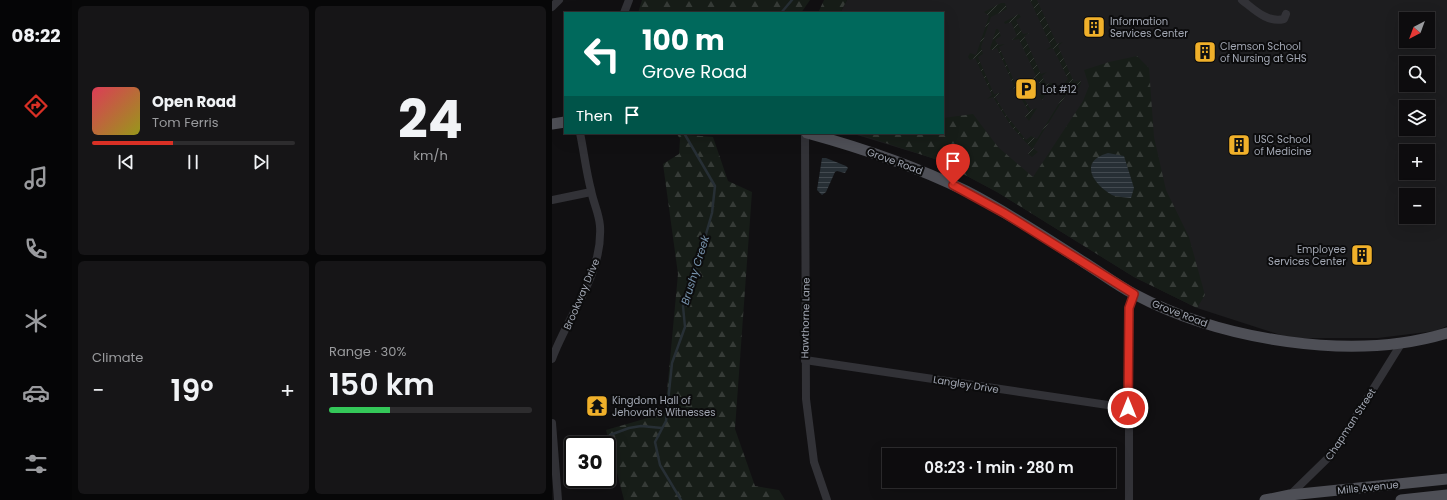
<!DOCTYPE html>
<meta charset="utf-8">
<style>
:root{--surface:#0d0c0e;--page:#161517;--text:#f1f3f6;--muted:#9a9b9e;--line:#2d2c2e;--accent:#d93025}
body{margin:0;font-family:Poppins,sans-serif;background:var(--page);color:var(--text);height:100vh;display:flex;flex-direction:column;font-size:15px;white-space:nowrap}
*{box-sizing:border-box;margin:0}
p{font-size:13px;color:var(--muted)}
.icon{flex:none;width:22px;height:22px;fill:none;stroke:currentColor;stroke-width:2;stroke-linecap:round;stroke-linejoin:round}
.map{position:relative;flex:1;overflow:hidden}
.drawer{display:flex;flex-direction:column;gap:6px;padding:6px;background:#070708;width:480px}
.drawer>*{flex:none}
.banner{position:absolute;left:12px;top:12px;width:380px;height:122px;border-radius:0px;box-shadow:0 4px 16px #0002,0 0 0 1px var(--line);background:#00695c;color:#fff;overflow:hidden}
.needle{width:26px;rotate:221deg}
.buttons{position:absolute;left:847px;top:12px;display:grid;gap:8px}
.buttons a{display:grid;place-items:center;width:36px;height:36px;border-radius:0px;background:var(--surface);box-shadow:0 4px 16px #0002,0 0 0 1px var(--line);font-size:20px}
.speed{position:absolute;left:12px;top:436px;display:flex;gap:8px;font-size:20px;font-weight:700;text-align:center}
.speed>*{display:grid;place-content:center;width:52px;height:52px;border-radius:50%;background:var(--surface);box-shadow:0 4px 16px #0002,0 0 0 1px var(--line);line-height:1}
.speed .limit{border:2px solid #111;border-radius:6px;background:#fff;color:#111}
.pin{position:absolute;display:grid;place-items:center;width:34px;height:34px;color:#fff;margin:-41px -17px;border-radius:50% 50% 50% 0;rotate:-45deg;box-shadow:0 0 4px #0007}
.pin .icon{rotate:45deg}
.me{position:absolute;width:44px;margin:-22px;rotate:0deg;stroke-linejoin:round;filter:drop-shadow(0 0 3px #0008)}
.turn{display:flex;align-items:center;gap:14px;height:84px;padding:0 12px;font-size:18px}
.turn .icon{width:52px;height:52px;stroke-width:2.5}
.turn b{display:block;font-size:28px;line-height:34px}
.then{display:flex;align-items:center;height:38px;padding:0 12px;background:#0003;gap:8px;font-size:15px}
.big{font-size:30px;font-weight:600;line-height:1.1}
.drawer .widget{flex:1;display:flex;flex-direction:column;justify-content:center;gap:6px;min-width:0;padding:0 14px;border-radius:6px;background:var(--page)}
.drawer .dial{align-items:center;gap:0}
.dial b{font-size:52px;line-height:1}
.song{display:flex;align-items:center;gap:12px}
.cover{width:48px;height:48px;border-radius:6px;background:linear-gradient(135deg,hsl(350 70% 55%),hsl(60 70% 35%))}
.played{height:4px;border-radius:2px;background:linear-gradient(90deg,var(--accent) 40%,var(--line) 40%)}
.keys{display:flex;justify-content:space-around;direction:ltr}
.heat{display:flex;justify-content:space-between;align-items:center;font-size:22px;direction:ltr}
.charge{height:6px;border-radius:3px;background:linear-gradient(90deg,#34c759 30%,var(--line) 0)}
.drawer .tiles{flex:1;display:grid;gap:6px;grid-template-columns:repeat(2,1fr)}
.trip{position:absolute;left:330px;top:448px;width:234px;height:40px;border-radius:0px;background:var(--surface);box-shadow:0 4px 16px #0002,0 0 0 1px var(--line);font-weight:600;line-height:40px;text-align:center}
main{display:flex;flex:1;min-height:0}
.tab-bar{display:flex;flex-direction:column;width:72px;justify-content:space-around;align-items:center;background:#050506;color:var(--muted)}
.tab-bar .icon{width:28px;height:28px}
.tab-bar .on{color:var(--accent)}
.tab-bar b{font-size:18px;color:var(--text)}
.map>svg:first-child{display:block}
</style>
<main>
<nav class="tab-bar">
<b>08:22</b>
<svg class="icon on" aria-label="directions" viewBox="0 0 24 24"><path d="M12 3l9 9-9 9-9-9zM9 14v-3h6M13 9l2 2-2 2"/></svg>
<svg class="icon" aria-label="music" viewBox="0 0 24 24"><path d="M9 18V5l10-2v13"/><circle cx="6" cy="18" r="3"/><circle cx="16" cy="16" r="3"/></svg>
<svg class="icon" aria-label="phone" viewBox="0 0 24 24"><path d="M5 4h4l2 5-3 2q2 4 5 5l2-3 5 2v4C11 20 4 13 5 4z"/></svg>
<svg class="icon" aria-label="climate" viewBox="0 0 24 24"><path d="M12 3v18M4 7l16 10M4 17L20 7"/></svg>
<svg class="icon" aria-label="car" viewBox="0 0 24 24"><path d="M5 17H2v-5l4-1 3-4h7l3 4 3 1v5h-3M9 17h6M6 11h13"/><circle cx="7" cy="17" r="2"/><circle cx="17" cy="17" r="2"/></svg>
<svg class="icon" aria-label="filters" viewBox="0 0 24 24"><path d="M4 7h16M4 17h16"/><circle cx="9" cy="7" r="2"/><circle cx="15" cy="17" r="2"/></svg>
</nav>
<section class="drawer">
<div class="tiles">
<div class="widget">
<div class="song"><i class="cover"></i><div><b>Open Road</b><p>Tom Ferris</p></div></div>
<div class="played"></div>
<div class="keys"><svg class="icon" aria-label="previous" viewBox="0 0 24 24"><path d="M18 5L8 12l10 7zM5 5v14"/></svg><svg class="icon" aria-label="pause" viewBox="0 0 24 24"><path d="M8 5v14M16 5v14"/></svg><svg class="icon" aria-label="next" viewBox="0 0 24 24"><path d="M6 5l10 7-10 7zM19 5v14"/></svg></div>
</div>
<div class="widget dial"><b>24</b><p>km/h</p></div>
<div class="widget"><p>Climate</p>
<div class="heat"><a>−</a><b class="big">19°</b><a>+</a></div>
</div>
<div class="widget"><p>Range · 30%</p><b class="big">150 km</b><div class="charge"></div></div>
</div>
</section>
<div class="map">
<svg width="895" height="500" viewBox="0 0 895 500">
<defs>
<pattern id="forest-firs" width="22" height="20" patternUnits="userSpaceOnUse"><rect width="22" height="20" fill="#171d18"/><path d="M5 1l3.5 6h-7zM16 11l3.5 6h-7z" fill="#363b37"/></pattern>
<pattern id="garden-furrows" width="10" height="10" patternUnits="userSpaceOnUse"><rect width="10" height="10" fill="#171d18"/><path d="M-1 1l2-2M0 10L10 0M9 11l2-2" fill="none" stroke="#363b37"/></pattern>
<pattern id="water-rules" width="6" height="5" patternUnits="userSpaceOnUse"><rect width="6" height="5" fill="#272f35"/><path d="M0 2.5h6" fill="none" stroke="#434a50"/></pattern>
</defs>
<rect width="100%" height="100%" fill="#111012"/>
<!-- built -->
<path fill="#1d1d1f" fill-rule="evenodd" d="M295,0H895V326L883,331L826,338H738L645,308L582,277L445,192L383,159L305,135L303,133H391V13H288ZM854,19H876V41H854ZM854,63H876V85H854ZM854,107H876V129H854ZM854,151H876V173H854ZM854,195H876V217H854Z"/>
<!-- forest -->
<g fill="url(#forest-firs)">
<polygon points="90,0 258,0 249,13 86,13"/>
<polygon points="272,0 295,0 288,13 266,13"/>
<polygon points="585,56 597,68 602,137 614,190 637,237 653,295 645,308 582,277 445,192 383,159 303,133 391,133 391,118 421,114 446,147 481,177 531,101 537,86 532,70 557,62"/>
<polygon points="125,134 161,137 176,181 200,192 183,429 203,486 227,490 233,500 72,500 54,430 113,413 126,274 111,164 127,154 128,139"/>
</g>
<!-- garden -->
<g fill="url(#garden-furrows)">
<polygon points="478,0 485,0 505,44 511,42 506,46 522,82 528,80 529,83 527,88 520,85 481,148 486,152 480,157 476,154 480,149 459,126 441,97 435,99 440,95 423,58 418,60 416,57 418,53 424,55 437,16 432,12 449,3 453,3 455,9 439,17 429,47 431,54 426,57 442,94 449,93 443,97 454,115 474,140 479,136 485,139 517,87 512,83 516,79 501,48 494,50 499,46"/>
<polygon points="467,14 469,17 464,20 471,34 477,33 472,36 489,74 495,72 490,76 494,84 501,83 490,100 487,96 492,92 485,78 478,80 484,76 467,39 460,40 465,36 459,22 453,24 452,22"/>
<polygon points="444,29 446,29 449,36 443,40 446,45 453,44 447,47 464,85 470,83 465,87 479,110 485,108 477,121 473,116 477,112 463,88 457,90 462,86 445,48 440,50 438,49"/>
</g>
<!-- water -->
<g fill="url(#water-rules)">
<path d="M556,153L572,156L582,188L579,198C573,197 565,197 560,195C541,184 526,161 556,153Z"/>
<polygon points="270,158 274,158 294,166 296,168 293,173 285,171 283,172 274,192 270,195 265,190"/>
</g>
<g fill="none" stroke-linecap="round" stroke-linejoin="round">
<!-- stream -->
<g stroke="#272f35" stroke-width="2.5">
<polyline points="229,13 240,0"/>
<polyline points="58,435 77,428 89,426 110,428"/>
<polyline points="129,500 108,465 103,442 114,421 120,363 133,327 131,306 139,287 160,213 163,186 132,133"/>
</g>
<!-- minor -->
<g stroke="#323237" stroke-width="8">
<path d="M690,0C703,10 715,23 732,19L734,14"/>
<polyline points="0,7 7,0"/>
<polyline points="72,13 77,0"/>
<polyline points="253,133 254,399 262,462 275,500"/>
<polyline points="0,200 39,192"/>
<path d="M0,359C16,315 51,275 48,226C47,213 41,202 39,190C34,171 32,152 28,133"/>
<polyline points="253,360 576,408"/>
<polyline points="0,423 6,500"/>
<polyline points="738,495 782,452 849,344"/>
<polyline points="577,500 577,308 582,294"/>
</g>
<!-- major -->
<g stroke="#4e4f56" stroke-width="11">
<polyline points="0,124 13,122"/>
<path d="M255,133C310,148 363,166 414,191C455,212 494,238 533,263C549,273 565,285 582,294C669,340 800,362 895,333"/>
<polyline points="713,500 738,495 895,479"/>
<polyline points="849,500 895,495"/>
</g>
</g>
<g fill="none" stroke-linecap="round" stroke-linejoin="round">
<!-- route casing -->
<g stroke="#8d1f18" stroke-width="10">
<polyline id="route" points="401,185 452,213 582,294 577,308 576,408"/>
</g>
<!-- route -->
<use href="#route" stroke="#d93025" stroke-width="7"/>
</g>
<!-- icons -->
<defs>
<g id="building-square" transform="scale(1.15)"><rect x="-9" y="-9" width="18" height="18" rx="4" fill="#f0b02a" stroke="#0c0c0d"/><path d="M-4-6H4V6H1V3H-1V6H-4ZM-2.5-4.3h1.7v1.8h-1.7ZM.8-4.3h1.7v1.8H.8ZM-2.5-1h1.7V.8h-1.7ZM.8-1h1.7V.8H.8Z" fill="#111"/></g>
<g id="parking-square" transform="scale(1.15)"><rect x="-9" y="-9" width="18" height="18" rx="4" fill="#f0b02a" stroke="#0c0c0d"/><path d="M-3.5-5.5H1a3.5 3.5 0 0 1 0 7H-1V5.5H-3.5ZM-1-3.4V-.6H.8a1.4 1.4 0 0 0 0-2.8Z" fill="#111"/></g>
<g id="temple-square" transform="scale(1.15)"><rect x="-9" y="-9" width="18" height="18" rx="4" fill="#f0b02a" stroke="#0c0c0d"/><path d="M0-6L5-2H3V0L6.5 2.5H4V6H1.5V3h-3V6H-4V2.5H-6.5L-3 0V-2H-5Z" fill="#111"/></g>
</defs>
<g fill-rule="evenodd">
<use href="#building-square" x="542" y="27"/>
<use href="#building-square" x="653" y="52"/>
<use href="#parking-square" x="474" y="89"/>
<use href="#building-square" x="687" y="145"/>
<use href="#building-square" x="810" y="255"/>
<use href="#temple-square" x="45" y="406"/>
</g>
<g text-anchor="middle" stroke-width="4" stroke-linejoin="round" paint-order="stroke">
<!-- poi labels -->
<g font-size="10" fill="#a2a7b3" stroke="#0c0c0d" text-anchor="start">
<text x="558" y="25">Information<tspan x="558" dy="12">Services Center</tspan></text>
<text x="668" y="50">Clemson School<tspan x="668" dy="12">of Nursing at GHS</tspan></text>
<text x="490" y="93">Lot #12</text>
<text x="702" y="143">USC School<tspan x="702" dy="12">of Medicine</tspan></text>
<text x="794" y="253" text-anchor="end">Employee<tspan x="794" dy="12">Services Center</tspan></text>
<text x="60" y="404">Kingdom Hall of<tspan x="60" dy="12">Jehovah’s Witnesses</tspan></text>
</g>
<!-- street labels -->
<g font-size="10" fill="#a2a7b3" stroke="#0c0c0d">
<text transform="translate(343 161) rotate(20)" y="4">Grove Road</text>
<text transform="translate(29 294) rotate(-67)" y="4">Brookway Drive</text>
<text transform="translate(628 313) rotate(21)" y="4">Grove Road</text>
<text transform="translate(253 318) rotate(-89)" y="4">Hawthorne Lane</text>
<text transform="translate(414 384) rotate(9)" y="4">Langley Drive</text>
<text transform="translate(798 424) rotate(-57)" y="4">Chapman Street</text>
<text transform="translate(816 487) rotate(-6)" y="4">Mills Avenue</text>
</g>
<!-- water labels -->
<g font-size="11" font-style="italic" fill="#7894ae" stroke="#0c0c0d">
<text transform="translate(143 270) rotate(-73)" y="4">Brushy Creek</text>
</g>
</g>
</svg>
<div class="buttons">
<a><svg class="needle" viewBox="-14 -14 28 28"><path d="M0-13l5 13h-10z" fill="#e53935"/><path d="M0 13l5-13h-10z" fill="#9a9b9e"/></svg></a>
<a><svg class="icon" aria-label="search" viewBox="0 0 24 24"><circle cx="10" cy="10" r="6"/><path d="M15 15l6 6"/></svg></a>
<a><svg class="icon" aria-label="layers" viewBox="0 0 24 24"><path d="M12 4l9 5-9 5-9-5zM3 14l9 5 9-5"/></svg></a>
<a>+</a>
<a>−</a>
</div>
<div class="speed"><div class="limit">30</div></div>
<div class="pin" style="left:401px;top:185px;background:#d93025"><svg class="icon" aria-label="arrive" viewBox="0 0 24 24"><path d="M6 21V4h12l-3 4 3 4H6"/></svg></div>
<svg class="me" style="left:576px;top:408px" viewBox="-20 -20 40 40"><circle r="17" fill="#d93025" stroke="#fff" stroke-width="3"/><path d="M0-11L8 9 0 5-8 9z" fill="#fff"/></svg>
<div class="trip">08:23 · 1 min · 280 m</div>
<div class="banner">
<div class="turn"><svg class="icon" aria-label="left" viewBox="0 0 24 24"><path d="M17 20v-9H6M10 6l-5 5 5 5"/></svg><div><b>100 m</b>Grove Road</div></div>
<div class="then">Then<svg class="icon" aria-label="arrive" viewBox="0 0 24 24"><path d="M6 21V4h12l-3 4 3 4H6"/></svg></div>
</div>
</div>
</main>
